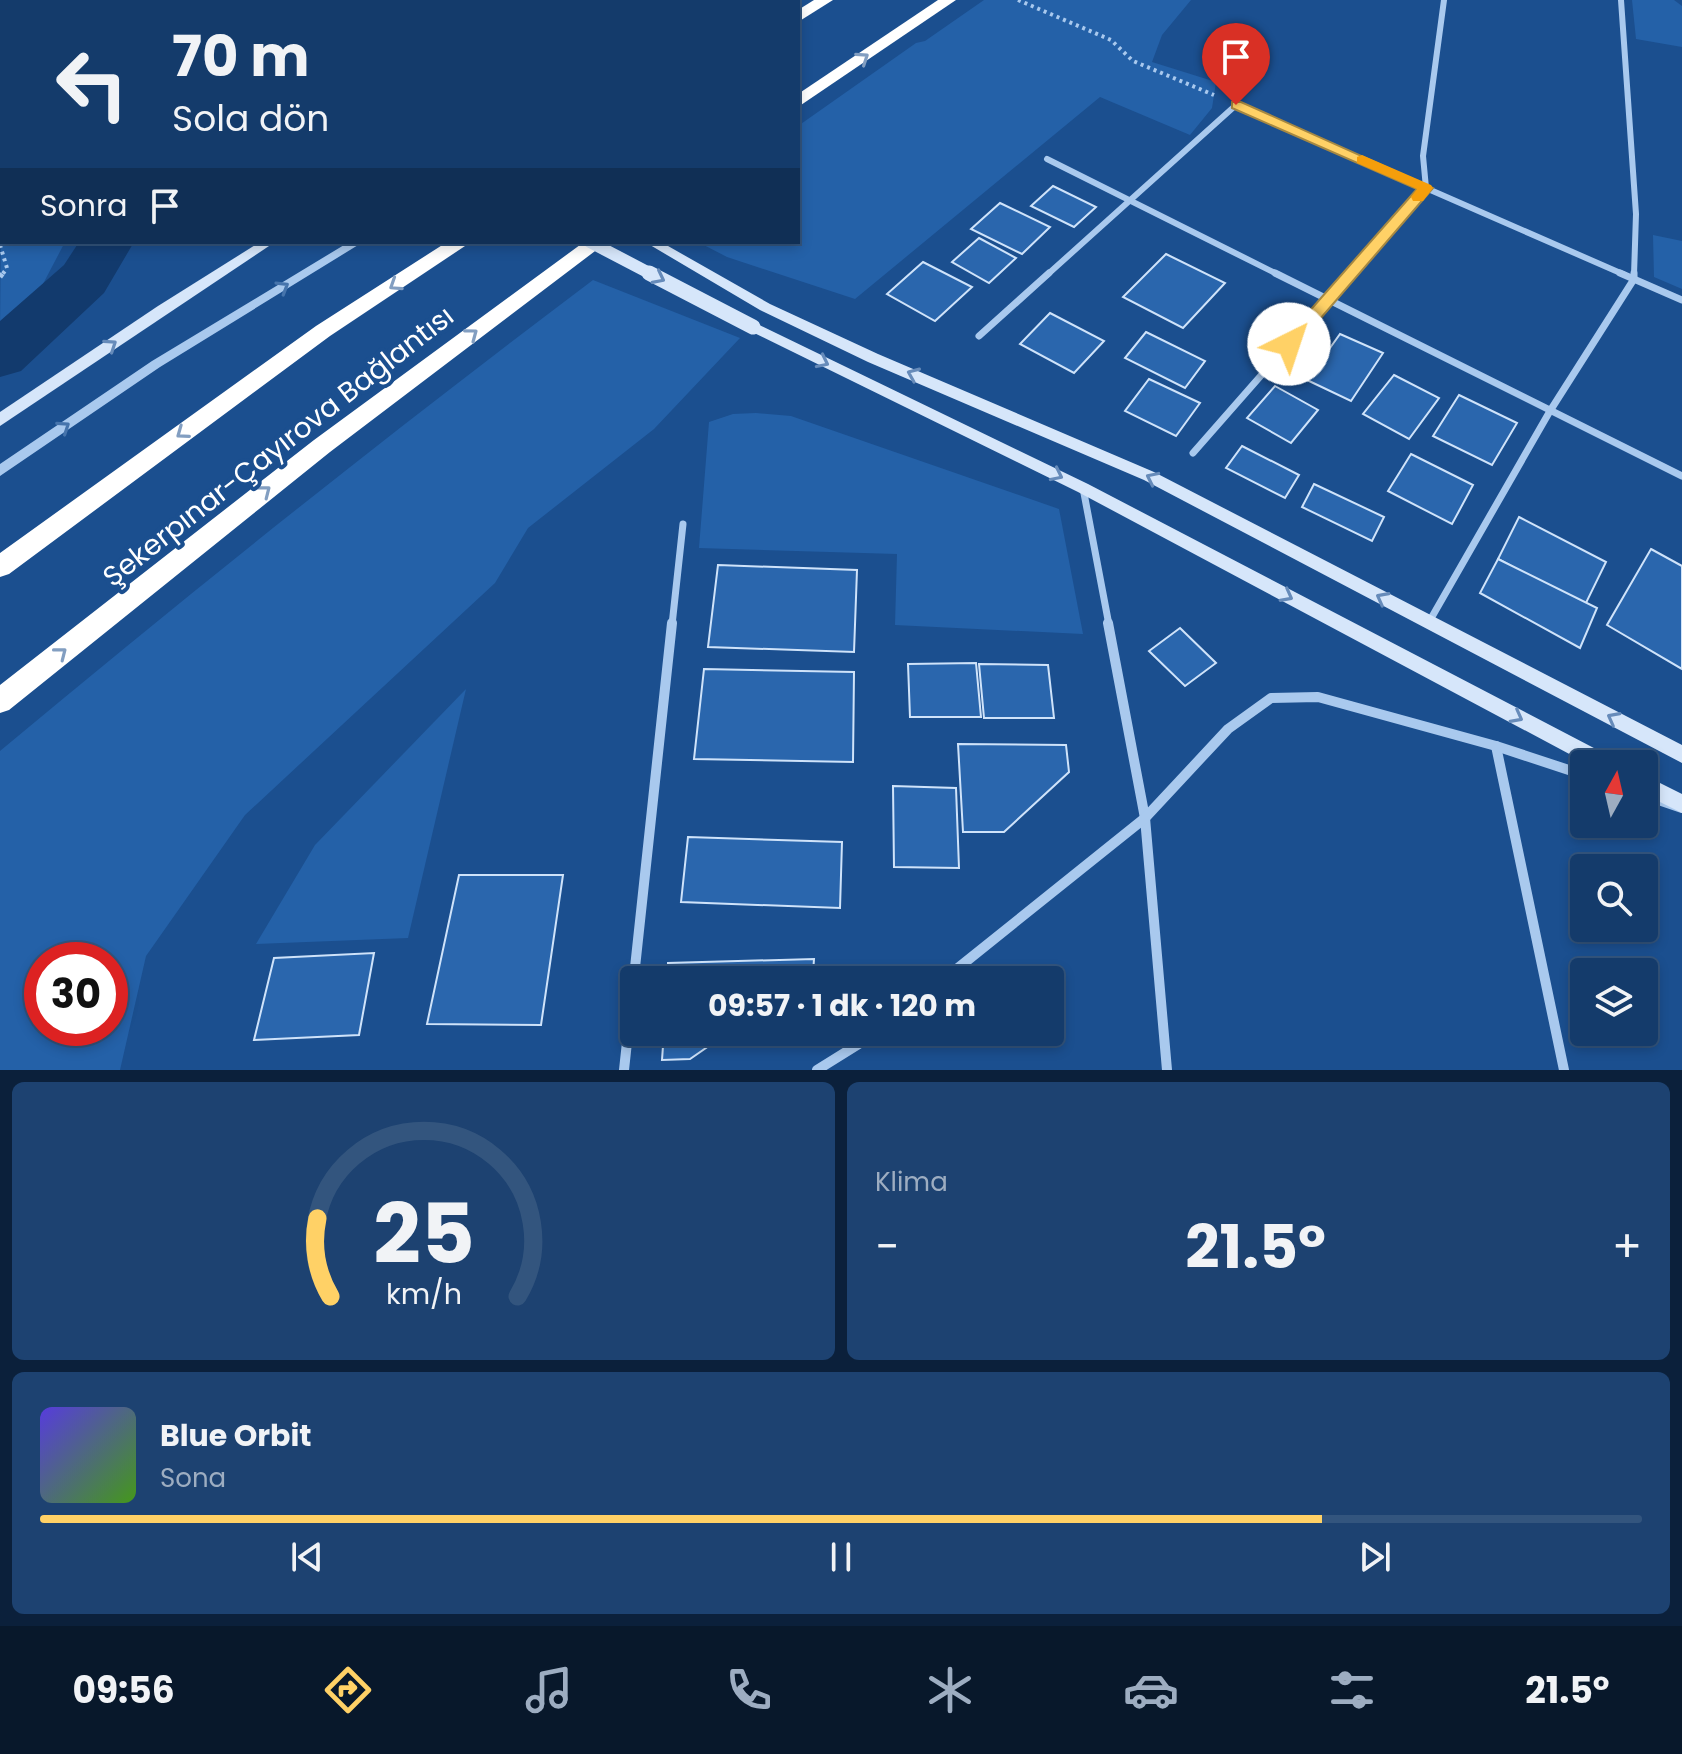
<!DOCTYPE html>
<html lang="tr">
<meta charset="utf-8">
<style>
:root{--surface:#143b6b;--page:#1d4271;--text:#f1f3f6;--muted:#9dadc1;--line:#33557e;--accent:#ffd166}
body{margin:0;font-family:Poppins,sans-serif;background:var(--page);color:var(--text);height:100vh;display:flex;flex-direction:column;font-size:30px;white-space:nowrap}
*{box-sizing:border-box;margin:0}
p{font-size:26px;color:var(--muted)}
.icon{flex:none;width:44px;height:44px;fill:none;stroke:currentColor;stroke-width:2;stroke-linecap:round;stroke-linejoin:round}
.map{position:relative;height:1070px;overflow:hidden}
.panel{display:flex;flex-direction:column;gap:12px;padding:12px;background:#0b203b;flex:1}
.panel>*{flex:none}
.hud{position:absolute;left:0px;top:0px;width:800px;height:244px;box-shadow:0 4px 12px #0003,0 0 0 2px var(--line);background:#143b6b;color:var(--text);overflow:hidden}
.needle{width:52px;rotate:8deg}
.tools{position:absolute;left:1570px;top:750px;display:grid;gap:16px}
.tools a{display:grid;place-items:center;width:88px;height:88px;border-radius:8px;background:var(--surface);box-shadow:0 4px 12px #0003,0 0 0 2px var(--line);font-size:40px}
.speed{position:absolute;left:24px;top:942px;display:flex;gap:16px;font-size:40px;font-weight:700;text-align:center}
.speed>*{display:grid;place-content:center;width:104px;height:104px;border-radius:50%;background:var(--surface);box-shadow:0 4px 12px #0003,0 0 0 2px var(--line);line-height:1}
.speed .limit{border:12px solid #d22;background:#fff;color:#111}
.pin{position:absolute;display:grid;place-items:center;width:68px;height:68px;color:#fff;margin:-82px -34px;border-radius:50% 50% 50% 0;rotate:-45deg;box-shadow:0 0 8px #0007}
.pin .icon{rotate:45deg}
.me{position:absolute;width:88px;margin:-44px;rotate:41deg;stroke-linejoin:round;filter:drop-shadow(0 0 6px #0008)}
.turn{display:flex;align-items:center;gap:28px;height:168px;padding:0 40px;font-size:36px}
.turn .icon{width:104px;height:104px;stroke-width:2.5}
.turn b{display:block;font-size:56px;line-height:68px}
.then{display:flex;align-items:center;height:76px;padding:0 40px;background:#0003;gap:16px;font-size:30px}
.big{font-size:60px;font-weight:700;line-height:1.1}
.panel .tile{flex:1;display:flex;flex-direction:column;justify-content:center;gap:12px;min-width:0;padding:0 28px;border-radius:12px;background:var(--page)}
.panel .dial{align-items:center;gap:0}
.dial svg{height:208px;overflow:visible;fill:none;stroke:var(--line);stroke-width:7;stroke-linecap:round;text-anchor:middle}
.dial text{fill:var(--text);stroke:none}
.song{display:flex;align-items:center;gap:24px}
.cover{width:96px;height:96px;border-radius:12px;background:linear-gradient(135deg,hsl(250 70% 55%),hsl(100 70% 35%))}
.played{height:8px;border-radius:4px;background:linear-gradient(90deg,var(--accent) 80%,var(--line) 80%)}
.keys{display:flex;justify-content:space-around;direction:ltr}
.heat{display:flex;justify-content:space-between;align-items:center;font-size:44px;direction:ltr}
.panel .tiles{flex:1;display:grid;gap:12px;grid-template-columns:1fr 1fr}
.tile:last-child{grid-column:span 2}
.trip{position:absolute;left:620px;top:966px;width:444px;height:80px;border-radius:8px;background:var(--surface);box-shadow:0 4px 12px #0003,0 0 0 2px var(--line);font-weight:700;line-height:80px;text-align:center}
.dock{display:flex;height:128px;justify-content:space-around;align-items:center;background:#08182b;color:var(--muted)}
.dock .icon{width:56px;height:56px}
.dock .active{color:var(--accent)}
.dock b{font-size:36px;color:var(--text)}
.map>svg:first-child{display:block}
</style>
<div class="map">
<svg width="1682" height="1070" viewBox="0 0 1682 1070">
<rect width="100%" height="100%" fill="#1b4f8f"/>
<!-- green -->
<g fill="#2461a8" fill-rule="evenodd">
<polygon points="984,0 1191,0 1162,35 1152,62 1216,82 1212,108 1190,135 1100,97 855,299 727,257 698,242 798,242 798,126 916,43 925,41"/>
<polygon points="1632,0 1674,0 1682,6 1682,47 1636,39"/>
<polygon points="2,121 2,242 65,242 23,322 0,333"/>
<polygon points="1653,235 1682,241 1682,289 1654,277"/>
<path d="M593,280L740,338L654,429L528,528L495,583L245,815L146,956L120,1070H0V751C194,589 391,432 593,280ZM42,960H110V1028H42Z"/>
<polygon points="756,413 791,416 1059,509 1083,634 895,625 897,554 699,548 709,422 733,414"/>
<polygon points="466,689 408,938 256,944 315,845"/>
</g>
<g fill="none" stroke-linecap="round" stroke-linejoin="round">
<!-- river -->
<g fill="#123a6d" fill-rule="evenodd">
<polygon points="235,0 279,0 234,2"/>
<polygon points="79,242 134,242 104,293 21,371 0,377 0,321 64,265"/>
</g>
</g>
<!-- building -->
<g fill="#2a66ad" stroke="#cfe3fa" stroke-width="2">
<polygon points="476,0 569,0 574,2 481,2"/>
<polygon points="1053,186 1096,207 1074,227 1031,206"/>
<polygon points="1000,203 1050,227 1022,254 971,229"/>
<polygon points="979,238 1016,258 989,283 952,262"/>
<polygon points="1166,254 1225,283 1183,328 1123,297"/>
<polygon points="923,262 972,287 935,321 887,294"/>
<polygon points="1050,313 1104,341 1074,373 1020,344"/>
<polygon points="1146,332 1205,361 1185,388 1125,358"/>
<polygon points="1340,334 1383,353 1351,401 1307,380"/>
<polygon points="1394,375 1439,398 1409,439 1363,414"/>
<polygon points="1149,379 1200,403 1176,436 1125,411"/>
<polygon points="1275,386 1318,410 1291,443 1247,418"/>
<polygon points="1459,395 1517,423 1492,465 1433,436"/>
<polygon points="1242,446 1299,475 1285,498 1226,468"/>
<polygon points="1411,454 1473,485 1452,524 1388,491"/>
<polygon points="1314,484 1384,517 1372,541 1302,507"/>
<polygon points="1519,517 1606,562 1585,605 1498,559"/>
<polygon points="1651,549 1682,566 1682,669 1607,625"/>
<polygon points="1498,559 1597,608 1580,648 1480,593"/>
<polygon points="718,565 857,570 854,652 708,647"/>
<polygon points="1180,628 1216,663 1185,686 1149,651"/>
<polygon points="976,663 981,717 910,717 908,664"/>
<polygon points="979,664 1048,665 1054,718 984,718"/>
<polygon points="704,669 854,672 853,762 694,759"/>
<polygon points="958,744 1066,745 1069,772 1004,832 963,832"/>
<polygon points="893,786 956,788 959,868 894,867"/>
<polygon points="688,837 842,842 840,908 681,902"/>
<polygon points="459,875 563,875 541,1025 427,1024"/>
<polygon points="374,953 359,1035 254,1040 274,958"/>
<polygon points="814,959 813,973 803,980 667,980 668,963"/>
<polygon points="664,1032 729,1032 690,1059 662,1060"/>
</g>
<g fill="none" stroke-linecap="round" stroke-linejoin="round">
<!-- path-far1 -->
<g stroke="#a9c9ee" stroke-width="4" stroke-dasharray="3 4" stroke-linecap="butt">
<polyline points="1018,0 1111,40 1133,61 1214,95"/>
<polyline points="0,245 7,268 2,275"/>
</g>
<!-- path -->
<polyline stroke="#a9c9ee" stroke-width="5" stroke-dasharray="4 6" stroke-linecap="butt" points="0,277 3,273"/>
<!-- minor-far2 -->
<g stroke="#a9c9ee" stroke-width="6">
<polyline points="1621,0 1636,214 1634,275"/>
<polyline points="1047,159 1279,275"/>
<polyline points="1047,275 1236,105 1625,275"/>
<polyline points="1350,275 1426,188 1423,156 1444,0"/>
</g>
<!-- minor-far1 -->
<g stroke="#a9c9ee" stroke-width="7">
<polyline points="1275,273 1682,476"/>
<polyline points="1620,273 1682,300"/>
<polyline points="979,336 1049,273"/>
<polyline points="1193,453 1351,273"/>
<polyline points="1083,488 1109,625"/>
<polyline points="1429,622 1550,411 1634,279 1634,273"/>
<polyline points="672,625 683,524"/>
</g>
<!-- minor -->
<g stroke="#a9c9ee" stroke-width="10">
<polyline points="1108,623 1145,818 1167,1070"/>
<polyline points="1496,746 1564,1070"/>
<polyline points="1644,795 1682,808"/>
<polyline points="943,980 1145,818 1228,729 1271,698 1318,697 1496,746 1584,775"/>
<polyline points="624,1070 672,623"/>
<polyline points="817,1070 878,1032"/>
</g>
<!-- tertiary -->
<g fill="#a9c9ee" fill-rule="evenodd">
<polygon points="116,0 128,0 126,2 114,2"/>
<polygon points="155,0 166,0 153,2"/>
<polygon points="734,0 745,0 732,2"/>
<polygon points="2,72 2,78 0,79 0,73"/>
<rect x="0" y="96" width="2" height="7"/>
<polygon points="349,242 363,242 160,367 0,476 0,464 152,361"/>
</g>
<!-- secondary -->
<g fill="#d6e6fa" fill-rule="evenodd">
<polygon points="260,242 275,242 0,426 0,412 158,306"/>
<polygon points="645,242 661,242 770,304 878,354 1154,472 1682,745 1682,763 1144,480 868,362 760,310"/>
<polygon points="753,322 1088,484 1613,758 1615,764 1588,764 1078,492 748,330 746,327"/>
<polygon points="1644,775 1682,794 1682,813 1644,794"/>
</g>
<!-- motorway -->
<g fill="#fff" fill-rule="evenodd">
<polygon points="814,0 833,0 798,22 798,10"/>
<polygon points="938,0 956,0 798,107 798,94"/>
<polygon points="447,242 471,242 330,336 9,574 0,577 0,553 316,326"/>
<polygon points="584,242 607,242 330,452 9,710 0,713 0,685 314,440"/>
</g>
<!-- secondary-bridge-far1 -->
<polyline stroke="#d6e6fa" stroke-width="12" points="590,242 653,275"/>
<!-- secondary-bridge -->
<polyline stroke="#d6e6fa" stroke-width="15" points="649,273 753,327"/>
</g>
<!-- one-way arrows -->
<defs><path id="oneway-chevron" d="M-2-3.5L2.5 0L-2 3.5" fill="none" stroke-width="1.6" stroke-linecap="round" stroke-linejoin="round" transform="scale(2)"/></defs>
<g stroke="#829ec1">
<use href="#oneway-chevron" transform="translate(863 58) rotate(-34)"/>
<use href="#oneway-chevron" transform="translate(395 285) rotate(147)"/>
<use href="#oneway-chevron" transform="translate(472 334) rotate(-37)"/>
<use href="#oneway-chevron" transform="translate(182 433) rotate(144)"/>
<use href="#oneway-chevron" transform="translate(265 491) rotate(-38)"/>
<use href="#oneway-chevron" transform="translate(61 653) rotate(-38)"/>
</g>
<g stroke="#668bba">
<use href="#oneway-chevron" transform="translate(659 278) rotate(27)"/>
<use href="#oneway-chevron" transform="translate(111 345) rotate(-34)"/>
<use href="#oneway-chevron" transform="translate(823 362) rotate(26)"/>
<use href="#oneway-chevron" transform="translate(913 374) rotate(-157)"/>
<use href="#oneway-chevron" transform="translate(1057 475) rotate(26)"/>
<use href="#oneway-chevron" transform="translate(1152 478) rotate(-154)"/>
<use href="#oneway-chevron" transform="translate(1287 596) rotate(28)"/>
<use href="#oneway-chevron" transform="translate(1382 598) rotate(-152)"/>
<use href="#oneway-chevron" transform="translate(1517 717) rotate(28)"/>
<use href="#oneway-chevron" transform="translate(1613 718) rotate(-152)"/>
</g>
<g stroke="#4674ac">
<use href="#oneway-chevron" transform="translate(283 287) rotate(-31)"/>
<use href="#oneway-chevron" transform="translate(64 427) rotate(-34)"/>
</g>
<!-- route -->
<polygon fill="#ffd166" stroke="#a68842" stroke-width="2" points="1232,102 1241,102 1433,188 1295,348 1289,349 1281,344 1284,340 1417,189 1232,108"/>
<!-- slow -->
<polygon fill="#f59e0b" points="1362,155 1431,185 1433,188 1423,201 1413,201 1411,197 1417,189 1357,163 1357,157"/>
<g text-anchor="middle" stroke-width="8" stroke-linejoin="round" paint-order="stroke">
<!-- street labels -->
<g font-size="28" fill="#fff" stroke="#1b4f8f">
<text transform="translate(278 446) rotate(-38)" y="10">Şekerpınar-Çayırova Bağlantısı</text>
</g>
</g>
</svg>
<div class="tools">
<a><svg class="needle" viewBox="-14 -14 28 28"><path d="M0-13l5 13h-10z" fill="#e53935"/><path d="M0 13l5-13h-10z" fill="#9dadc1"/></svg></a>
<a><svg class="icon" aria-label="search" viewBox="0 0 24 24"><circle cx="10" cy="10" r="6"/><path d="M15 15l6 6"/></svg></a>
<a><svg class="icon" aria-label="layers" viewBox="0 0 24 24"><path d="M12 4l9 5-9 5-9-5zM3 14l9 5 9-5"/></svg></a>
</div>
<div class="speed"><div class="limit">30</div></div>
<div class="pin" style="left:1236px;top:105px;background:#d93025"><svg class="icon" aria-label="arrive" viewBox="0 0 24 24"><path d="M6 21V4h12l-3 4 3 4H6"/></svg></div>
<svg class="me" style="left:1289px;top:344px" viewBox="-20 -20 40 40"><circle r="19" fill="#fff"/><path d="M0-13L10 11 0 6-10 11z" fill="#ffd166"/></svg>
<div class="trip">09:57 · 1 dk · 120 m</div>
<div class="hud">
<div class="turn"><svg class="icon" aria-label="left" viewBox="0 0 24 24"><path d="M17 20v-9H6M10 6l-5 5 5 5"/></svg><div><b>70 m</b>Sola dön</div></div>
<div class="then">Sonra<svg class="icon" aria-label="arrive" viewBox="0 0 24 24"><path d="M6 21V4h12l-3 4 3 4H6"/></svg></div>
</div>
</div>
<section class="panel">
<div class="tiles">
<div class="tile dial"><svg viewBox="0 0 100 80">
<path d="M14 69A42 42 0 1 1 86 69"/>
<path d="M14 69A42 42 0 0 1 9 39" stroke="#ffd166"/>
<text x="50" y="56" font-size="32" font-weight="700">25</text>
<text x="50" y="72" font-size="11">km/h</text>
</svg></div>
<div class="tile"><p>Klima</p>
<div class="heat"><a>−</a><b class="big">21.5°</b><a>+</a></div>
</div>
<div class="tile">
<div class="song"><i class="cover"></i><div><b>Blue Orbit</b><p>Sona</p></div></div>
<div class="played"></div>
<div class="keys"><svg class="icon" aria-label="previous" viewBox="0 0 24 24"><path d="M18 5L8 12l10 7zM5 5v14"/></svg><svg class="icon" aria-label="pause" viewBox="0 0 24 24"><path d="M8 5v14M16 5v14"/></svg><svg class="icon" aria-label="next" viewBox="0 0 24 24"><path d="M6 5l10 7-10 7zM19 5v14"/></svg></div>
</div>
</div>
</section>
<nav class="dock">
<b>09:56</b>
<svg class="icon active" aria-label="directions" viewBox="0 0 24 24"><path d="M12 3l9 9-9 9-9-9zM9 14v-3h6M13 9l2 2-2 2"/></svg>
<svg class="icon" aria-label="music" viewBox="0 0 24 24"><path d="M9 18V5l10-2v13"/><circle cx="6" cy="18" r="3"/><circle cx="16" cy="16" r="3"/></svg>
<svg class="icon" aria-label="phone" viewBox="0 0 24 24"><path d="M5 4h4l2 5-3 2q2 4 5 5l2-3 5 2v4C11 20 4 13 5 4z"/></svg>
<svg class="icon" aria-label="climate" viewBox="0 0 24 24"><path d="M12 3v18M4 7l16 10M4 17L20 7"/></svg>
<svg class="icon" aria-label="car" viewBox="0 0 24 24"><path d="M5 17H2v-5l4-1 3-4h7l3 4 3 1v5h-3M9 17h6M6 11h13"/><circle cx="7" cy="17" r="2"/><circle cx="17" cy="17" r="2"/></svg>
<svg class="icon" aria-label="filters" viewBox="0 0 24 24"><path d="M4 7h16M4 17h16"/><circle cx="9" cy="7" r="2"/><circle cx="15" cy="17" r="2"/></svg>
<b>21.5°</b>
</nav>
